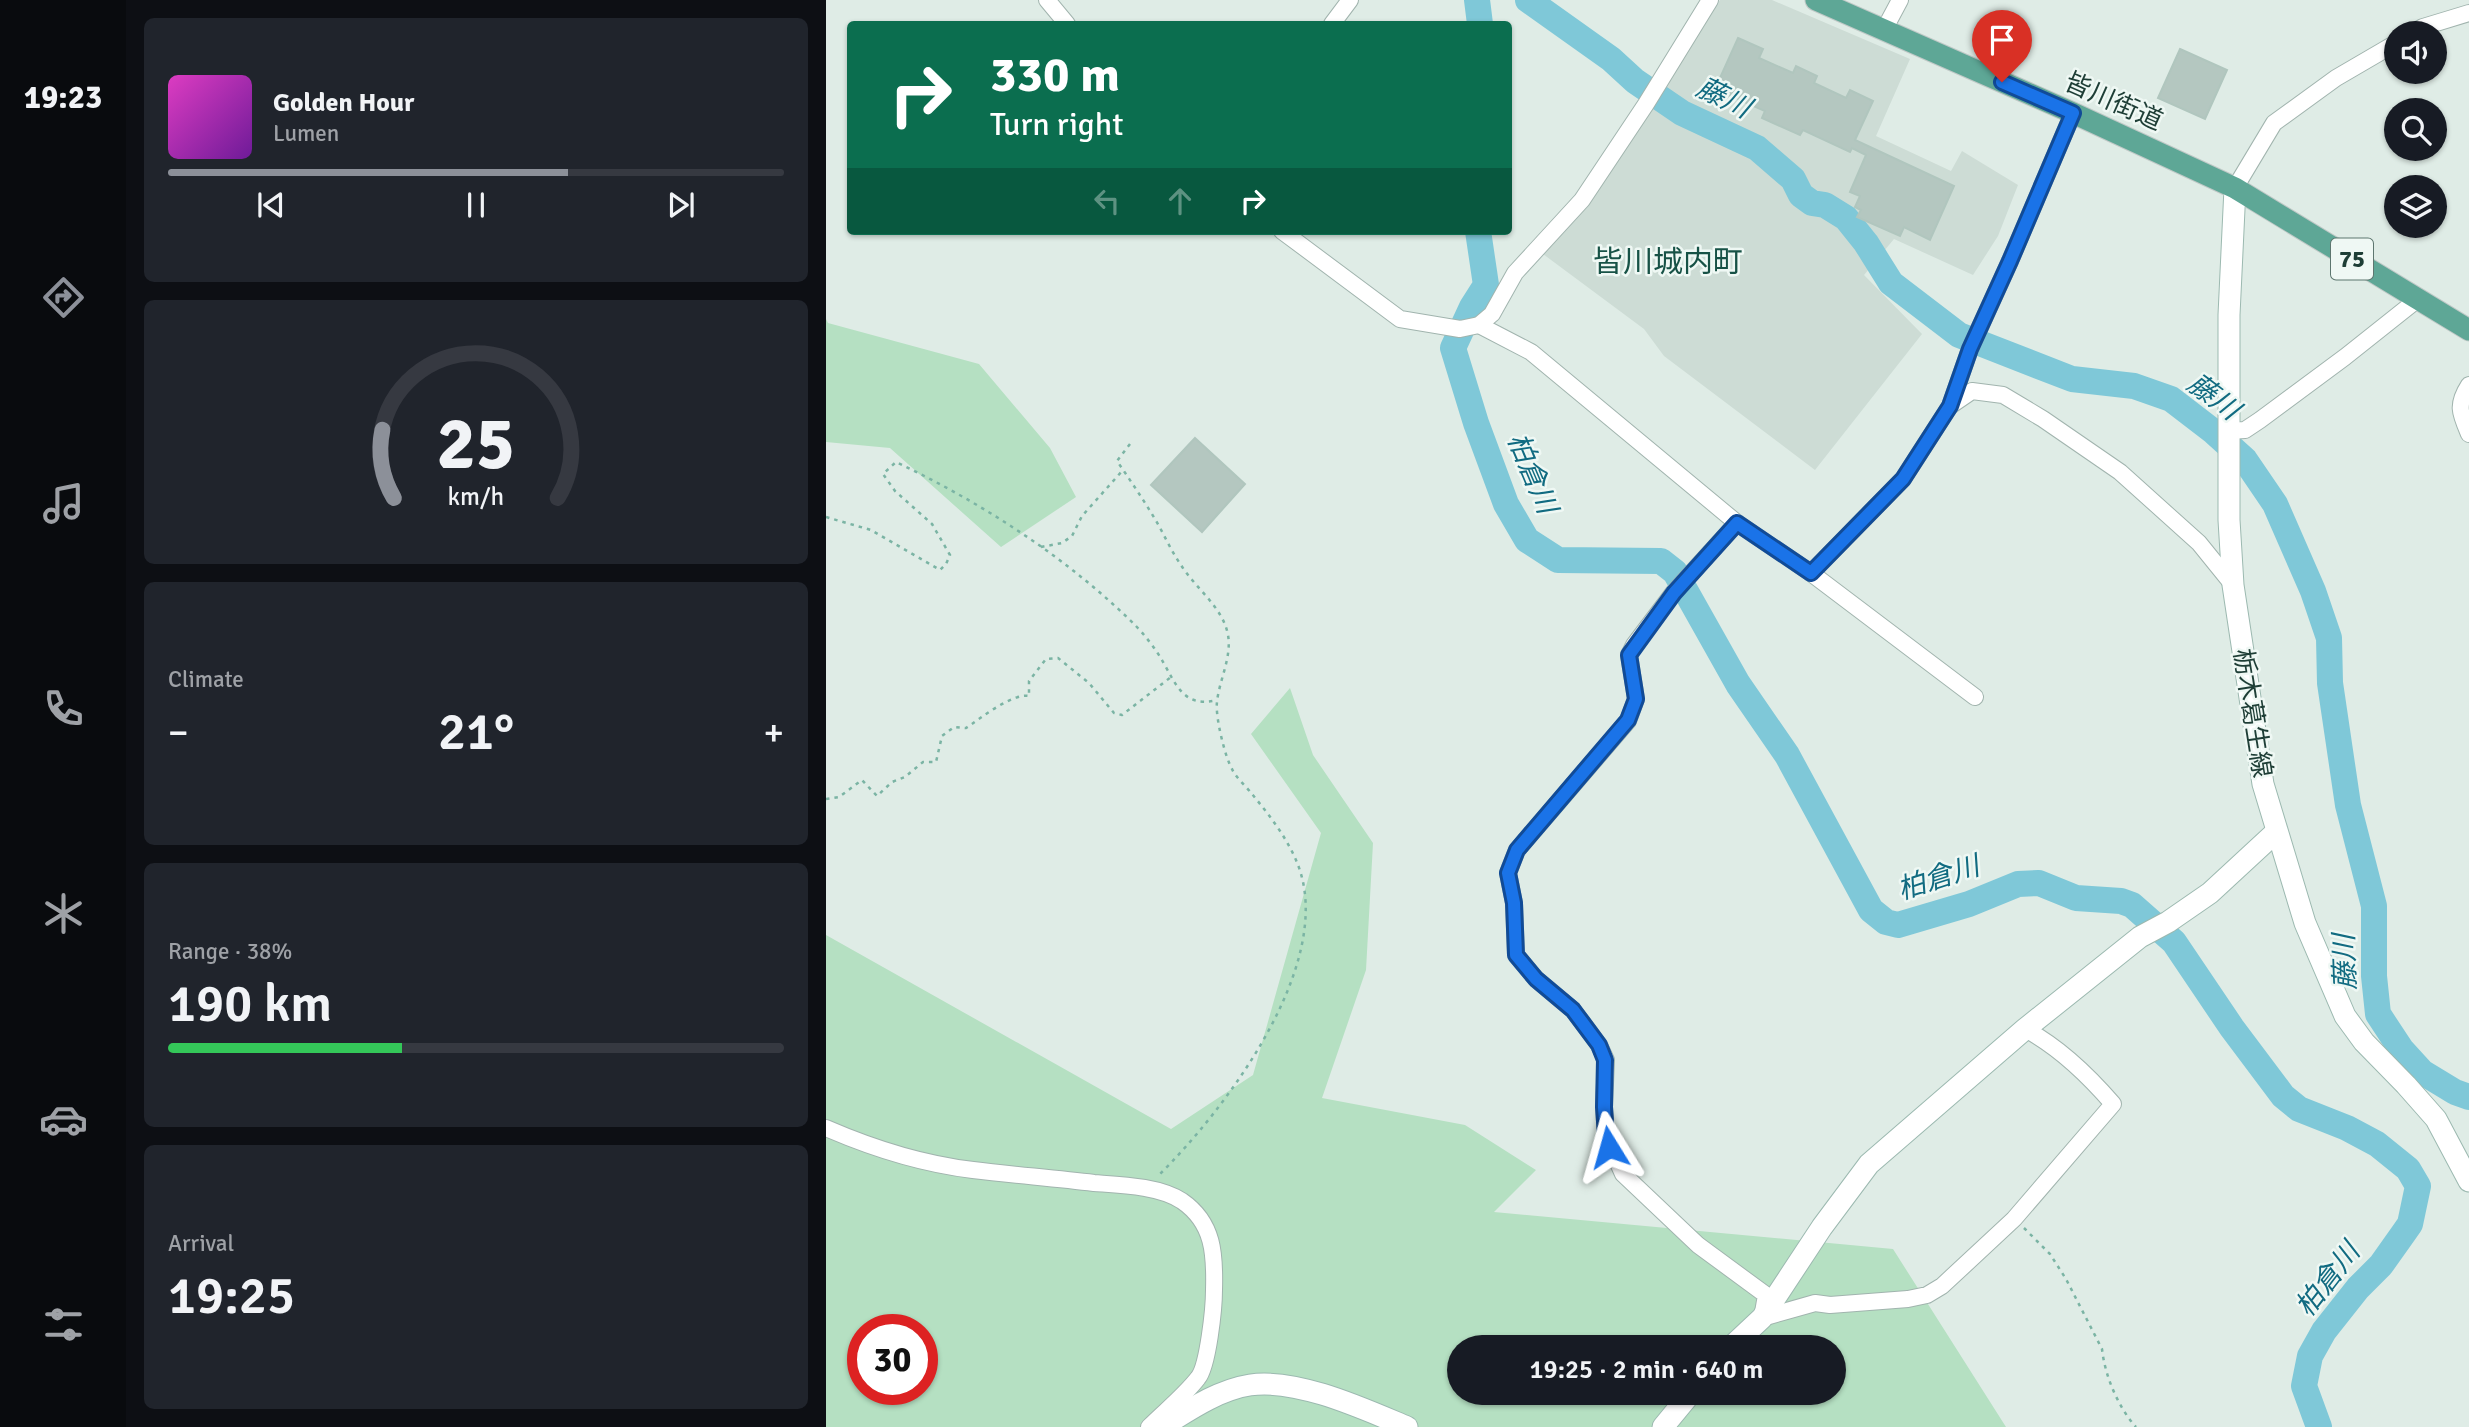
<!DOCTYPE html>
<meta charset="utf-8">
<style>
:root{--surface:#171b24;--page:#20242c;--text:#f1f3f6;--muted:#9ea1a6;--line:#363941;--accent:#8c9099}
body{margin:0;font-family:Signika,"Noto Sans JP",sans-serif;background:var(--page);color:var(--text);height:100vh;display:flex;flex-direction:column;font-size:26px;white-space:nowrap}
*{box-sizing:border-box;margin:0}
p{font-size:23px;color:var(--muted)}
.icon{flex:none;width:38px;height:38px;fill:none;stroke:currentColor;stroke-width:2;stroke-linecap:round;stroke-linejoin:round}
.map{position:relative;flex:1;overflow:hidden}
.panel{display:flex;flex-direction:column;gap:18px;padding:18px;background:#0d0f14;width:700px}
.panel>*{flex:none}
.top-card{position:absolute;left:21px;top:21px;width:665px;height:214px;border-radius:7px;box-shadow:0 2px 5px #0004;background:#0b6e4f;color:#fff;overflow:hidden}
.tools{position:absolute;left:1558px;top:21px;display:grid;gap:14px}
.tools a{display:grid;place-items:center;width:63px;height:63px;border-radius:50%;background:var(--surface);box-shadow:0 2px 5px #0004;font-size:35px}
.speed{position:absolute;left:21px;top:1314px;display:flex;gap:14px;font-size:35px;font-weight:700;text-align:center}
.speed>*{display:grid;place-content:center;width:91px;height:91px;border-radius:50%;background:var(--surface);box-shadow:0 2px 5px #0004;line-height:1}
.speed .limit{border:10px solid #d22;background:#fff;color:#111}
.pin{position:absolute;display:grid;place-items:center;width:60px;height:60px;color:#fff;margin:-72px -30px;border-radius:50% 50% 50% 0;rotate:-45deg;box-shadow:0 0 7px #0007}
.pin .icon{rotate:45deg}
.me{position:absolute;width:77px;margin:-38px;rotate:352deg;stroke-linejoin:round;filter:drop-shadow(0 0 5px #0008)}
.turn{display:flex;align-items:center;gap:24px;height:147px;padding:0 28px;font-size:32px}
.turn .icon{width:91px;height:91px;stroke-width:2.5}
.turn b{display:block;font-size:49px;line-height:60px}
.lanes{display:flex;align-items:center;height:66px;padding:0 28px;background:#0003;justify-content:center;gap:35px;direction:ltr}
.lanes .off{opacity:.35}
.big{font-size:52px;font-weight:600;line-height:1.1}
.panel .tile{flex:1;display:flex;flex-direction:column;justify-content:center;gap:10px;min-width:0;padding:0 24px;border-radius:10px;background:var(--page)}
.panel .dial{align-items:center;gap:0}
.dial svg{height:182px;overflow:visible;fill:none;stroke:var(--line);stroke-width:7;stroke-linecap:round;text-anchor:middle}
.dial text{fill:var(--text);stroke:none}
.song{display:flex;align-items:center;gap:21px}
.cover{width:84px;height:84px;border-radius:10px;background:linear-gradient(135deg,hsl(310 70% 55%),hsl(280 70% 35%))}
.played{height:7px;border-radius:4px;background:linear-gradient(90deg,var(--accent) 65%,var(--line) 65%)}
.keys{display:flex;justify-content:space-around;direction:ltr}
.heat{display:flex;justify-content:space-between;align-items:center;font-size:38px;direction:ltr}
.charge{height:10px;border-radius:5px;background:linear-gradient(90deg,#34c759 38%,var(--line) 0)}
.trip{position:absolute;left:621px;top:1335px;width:399px;height:70px;border-radius:35px;background:var(--surface);box-shadow:0 2px 5px #0004;font-weight:600;line-height:70px;text-align:center}
main{display:flex;flex:1;min-height:0}
.menu{display:flex;flex-direction:column;width:126px;justify-content:space-around;align-items:center;background:#090b0e;color:var(--muted)}
.menu .icon{width:49px;height:49px}
.menu .on{color:var(--accent)}
.menu b{font-size:32px;color:var(--text)}
.map>svg:first-child{display:block}
</style>
<main>
<nav class="menu">
<b>19:23</b>
<svg class="icon on" aria-label="directions" viewBox="0 0 24 24"><path d="M12 3l9 9-9 9-9-9zM9 14v-3h6M13 9l2 2-2 2"/></svg>
<svg class="icon" aria-label="music" viewBox="0 0 24 24"><path d="M9 18V5l10-2v13"/><circle cx="6" cy="18" r="3"/><circle cx="16" cy="16" r="3"/></svg>
<svg class="icon" aria-label="phone" viewBox="0 0 24 24"><path d="M5 4h4l2 5-3 2q2 4 5 5l2-3 5 2v4C11 20 4 13 5 4z"/></svg>
<svg class="icon" aria-label="climate" viewBox="0 0 24 24"><path d="M12 3v18M4 7l16 10M4 17L20 7"/></svg>
<svg class="icon" aria-label="car" viewBox="0 0 24 24"><path d="M5 17H2v-5l4-1 3-4h7l3 4 3 1v5h-3M9 17h6M6 11h13"/><circle cx="7" cy="17" r="2"/><circle cx="17" cy="17" r="2"/></svg>
<svg class="icon" aria-label="filters" viewBox="0 0 24 24"><path d="M4 7h16M4 17h16"/><circle cx="9" cy="7" r="2"/><circle cx="15" cy="17" r="2"/></svg>
</nav>
<section class="panel">
<div class="tile">
<div class="song"><i class="cover"></i><div><b>Golden Hour</b><p>Lumen</p></div></div>
<div class="played"></div>
<div class="keys"><svg class="icon" aria-label="previous" viewBox="0 0 24 24"><path d="M18 5L8 12l10 7zM5 5v14"/></svg><svg class="icon" aria-label="pause" viewBox="0 0 24 24"><path d="M8 5v14M16 5v14"/></svg><svg class="icon" aria-label="next" viewBox="0 0 24 24"><path d="M6 5l10 7-10 7zM19 5v14"/></svg></div>
</div>
<div class="tile dial"><svg viewBox="0 0 100 80">
<path d="M14 69A42 42 0 1 1 86 69"/>
<path d="M14 69A42 42 0 0 1 9 39" stroke="#8c9099"/>
<text x="50" y="56" font-size="32" font-weight="700">25</text>
<text x="50" y="72" font-size="11">km/h</text>
</svg></div>
<div class="tile"><p>Climate</p>
<div class="heat"><a>−</a><b class="big">21°</b><a>+</a></div>
</div>
<div class="tile"><p>Range · 38%</p><b class="big">190 km</b><div class="charge"></div></div>
<div class="tile"><p>Arrival</p><b class="big">19:25</b></div>
</section>
<div class="map">
<svg width="1643" height="1427" viewBox="0 0 1643 1427">
<rect width="100%" height="100%" fill="#dfece6"/>
<!-- built -->
<polygon fill="#cddcd5" points="894,0 946,0 1084,59 1050,136 1125,171 1136,151 1192,185 1172,236 1147,275 1068,239 1038,275 1096,334 989,470 838,356 818,329 717,254"/>
<!-- green -->
<g fill="#b5e0c2" fill-rule="evenodd">
<polygon points="0,319 2,323 153,364 224,448 250,497 175,547 64,448 0,442"/>
<path d="M464,688L487,755L547,843L540,970L496,1098L639,1125L710,1170L668,1212L1067,1249L1180,1427H0V935L345,1129L427,1075L495,833L425,734ZM37,1330H96V1390H37ZM634,1348H1008V1393H634Z"/>
</g>
<g fill="none" stroke-linecap="round" stroke-linejoin="round">
<!-- river -->
<g stroke="#7fc8d8" stroke-width="26">
<polyline points="651,0 654,24"/>
<polyline points="702,0 785,59 809,81 856,113 931,148 967,179 975,195 986,203 999,205 1020,218 1040,243 1065,283 1133,335 1246,379 1308,386 1345,399 1388,432 1419,460 1449,504 1487,591 1503,638 1504,683 1522,805 1548,906 1548,976 1552,1014 1575,1049 1596,1072 1629,1092 1643,1097"/>
<polyline points="652,231 660,285 646,307 627,348 650,423 680,504 701,540 732,560 835,561 849,572 912,684 961,755 1045,910 1060,922 1072,925 1143,904 1192,884 1213,883 1250,898 1295,901 1306,905 1348,942 1406,1028 1457,1096 1473,1109 1521,1128 1551,1144 1582,1169 1592,1186 1584,1224 1577,1234 1555,1265 1532,1288 1498,1331 1484,1356 1478,1386 1493,1427"/>
</g>
</g>
<!-- building -->
<g fill="#b4c7c0" stroke="#b0c6be" stroke-width="2">
<polygon points="912,38 937,49 933,58 967,73 970,66 991,76 988,83 1020,98 1024,90 1047,101 1029,140 1128,186 1104,240 1078,227 1074,236 1031,217 1035,210 1029,207 1034,196 1024,192 1040,155 1026,148 1024,152 977,130 974,135 936,118 939,111 889,89"/>
<polygon points="1354,49 1401,70 1379,119 1332,98"/>
<polygon points="369,438 419,484 376,532 325,485"/>
</g>
<g fill="none" stroke-linecap="round" stroke-linejoin="round">
<!-- street casing -->
<g stroke="#a1b4ae" stroke-width="18">
<g id="street">
<polyline points="221,0 241,24"/>
<polyline points="506,24 524,0"/>
<polyline points="1058,30 1074,0"/>
<polyline points="1586,33 1597,27 1643,13"/>
<polyline points="1409,188 1448,123 1510,78 1570,43"/>
<polyline points="456,231 574,319 634,329 653,325 666,314 689,273 756,200 820,104 884,0"/>
<polyline points="653,325 705,352 911,523 985,573 1149,697"/>
<path d="M1643,385C1630,405 1634,413 1643,434"/>
<polyline points="1124,406 1146,391 1177,395 1217,419 1294,472 1373,543 1407,585"/>
<polyline points="1403,431 1419,430 1434,420 1519,357 1592,299"/>
<path d="M911,523L848,592L808,645L803,655L810,699L802,721L691,850L682,873L688,903L690,955L710,979L747,1010L773,1045L780,1060L778,1107L780,1136L797,1174L872,1245L940,1295L936,1318L989,1303L1004,1305L1082,1299L1101,1295L1116,1286L1188,1219L1287,1104C1262,1075 1233,1047 1199,1029"/>
<polyline points="985,573 1077,479 1124,406 1144,349 1184,261 1247,113"/>
<path d="M0,1128C46,1148 97,1164 147,1170C187,1175 228,1178 268,1183C295,1185 333,1186 356,1201C388,1223 389,1255 388,1290C388,1308 382,1366 372,1378C358,1396 339,1411 323,1427"/>
</g>
</g>
<!-- secondary casing -->
<g stroke="#9cb9b0" stroke-width="23">
<g id="secondary">
<polyline points="1409,188 1403,315 1403,520 1407,585 1437,784 1479,923 1519,1016 1538,1042 1580,1085 1610,1119 1643,1181"/>
<polyline points="904,1348 936,1318 996,1227 1043,1164 1199,1029 1314,937 1342,922 1384,893 1450,832"/>
<path d="M336,1427C363,1410 392,1390 424,1385C471,1378 538,1409 581,1427"/>
<polyline points="837,1427 865,1393"/>
</g>
</g>
<!-- primary casing -->
<g stroke="#c0c9c7" stroke-width="23">
<polyline id="primary" points="990,0 1247,113 1409,188 1643,330"/>
</g>
<!-- path -->
<g stroke="#7bb4a4" stroke-width="2.5" stroke-dasharray="3.5 5" stroke-linecap="butt">
<path d="M304,444L291,461C304,480 317,499 329,519C338,534 345,551 355,565C369,588 397,607 402,635C406,657 393,681 391,702C389,716 399,757 406,769C410,778 420,786 426,794C444,816 462,839 472,865C510,964 399,1110 332,1176"/>
<path d="M0,517L45,530L114,570L120,564L124,555L106,524L69,491L57,474L70,462C156,503 240,557 308,624C318,634 330,649 337,662C351,686 358,708 391,700"/>
<polyline points="215,547 236,543 246,536 256,516 297,470"/>
<path d="M0,799L13,797L36,780L51,796L66,782L79,777L97,762H110L116,736L128,727L140,728C155,718 186,693 203,696V681L220,659L232,658L263,683L288,713L296,715L345,677"/>
<path d="M1198,1228L1224,1254L1240,1279L1276,1349C1279,1376 1292,1407 1310,1427"/>
</g>
<!-- street -->
<use href="#street" stroke="#fff" stroke-width="16"/>
<!-- secondary -->
<use href="#secondary" stroke="#fff" stroke-width="21"/>
<!-- primary -->
<use href="#primary" stroke="#5ea796" stroke-width="21"/>
</g>
<g fill="none" stroke-linecap="round" stroke-linejoin="round">
<!-- route casing -->
<g stroke="#114b97" stroke-width="18">
<polyline id="route" points="783,1147 780,1136 778,1107 779,1060 773,1045 747,1010 710,979 690,955 688,903 682,873 691,850 802,720 810,699 803,655 848,593 911,523 985,573 1077,479 1124,406 1144,349 1184,261 1247,113 1176,82"/>
</g>
<!-- route -->
<use href="#route" stroke="#1a73e8" stroke-width="12"/>
</g>
<g text-anchor="middle" stroke-width="5" stroke-linejoin="round" paint-order="stroke">
<!-- shield labels -->
<rect fill="#eff8f4" stroke="#5d766f" stroke-width="2" x="1505" y="238.5" width="42" height="41" rx="5"/>
<g font-size="24" font-weight="bold" fill="#1e3e36">
<text x="1526" y="267">75</text>
</g>
<!-- street labels -->
<g font-size="26" fill="#1e3e36" stroke="#eff8f4">
<text transform="translate(1288 101) rotate(24)" y="9">皆川街道</text>
<text transform="translate(1427 713) rotate(81)" y="9">栃木葛生線</text>
</g>
<!-- water labels -->
<g font-size="28" font-style="italic" fill="#116b81" stroke="#eff8f4">
<text transform="translate(898 97) rotate(26)" y="10">藤川</text>
<text transform="translate(1388 396) rotate(37)" y="10">藤川</text>
<text transform="translate(707 473) rotate(67)" y="10">柏倉川</text>
<text transform="translate(1112 877) rotate(-18)" y="10">柏倉川</text>
<text transform="translate(1518 962) rotate(-92)" y="10">藤川</text>
<text transform="translate(1501 1279) rotate(-52)" y="10">柏倉川</text>
</g>
<!-- quarter labels -->
<g font-size="30" fill="#175246" stroke="#eff8f4">
<text x="842" y="272">皆川城内町</text>
</g>
</g>
</svg>
<div class="tools">
<a><svg class="icon" aria-label="sound" viewBox="0 0 24 24"><path d="M4 9h4l5-4v14l-5-4H4zM17 9q2 3 0 6"/></svg></a>
<a><svg class="icon" aria-label="search" viewBox="0 0 24 24"><circle cx="10" cy="10" r="6"/><path d="M15 15l6 6"/></svg></a>
<a><svg class="icon" aria-label="layers" viewBox="0 0 24 24"><path d="M12 4l9 5-9 5-9-5zM3 14l9 5 9-5"/></svg></a>
</div>
<div class="speed"><div class="limit">30</div></div>
<div class="pin" style="left:1176px;top:82px;background:#d93025"><svg class="icon" aria-label="arrive" viewBox="0 0 24 24"><path d="M6 21V4h12l-3 4 3 4H6"/></svg></div>
<svg class="me" style="left:783px;top:1147px" viewBox="-20 -20 40 40"><path d="M0-17L14 15 0 8-14 15z" fill="#1a73e8" stroke="#fff" stroke-width="4"/></svg>
<div class="trip">19:25 · 2 min · 640 m</div>
<div class="top-card">
<div class="turn"><svg class="icon" aria-label="right" viewBox="0 0 24 24"><path d="M7 20v-9h11M14 6l5 5-5 5"/></svg><div><b>330 m</b>Turn right</div></div>
<div class="lanes"><svg class="icon off" aria-label="left" viewBox="0 0 24 24"><path d="M17 20v-9H6M10 6l-5 5 5 5"/></svg><svg class="icon off" aria-label="ahead" viewBox="0 0 24 24"><path d="M12 20V5M6 11l6-6 6 6"/></svg><svg class="icon" aria-label="right" viewBox="0 0 24 24"><path d="M7 20v-9h11M14 6l5 5-5 5"/></svg></div>
</div>
</div>
</main>
